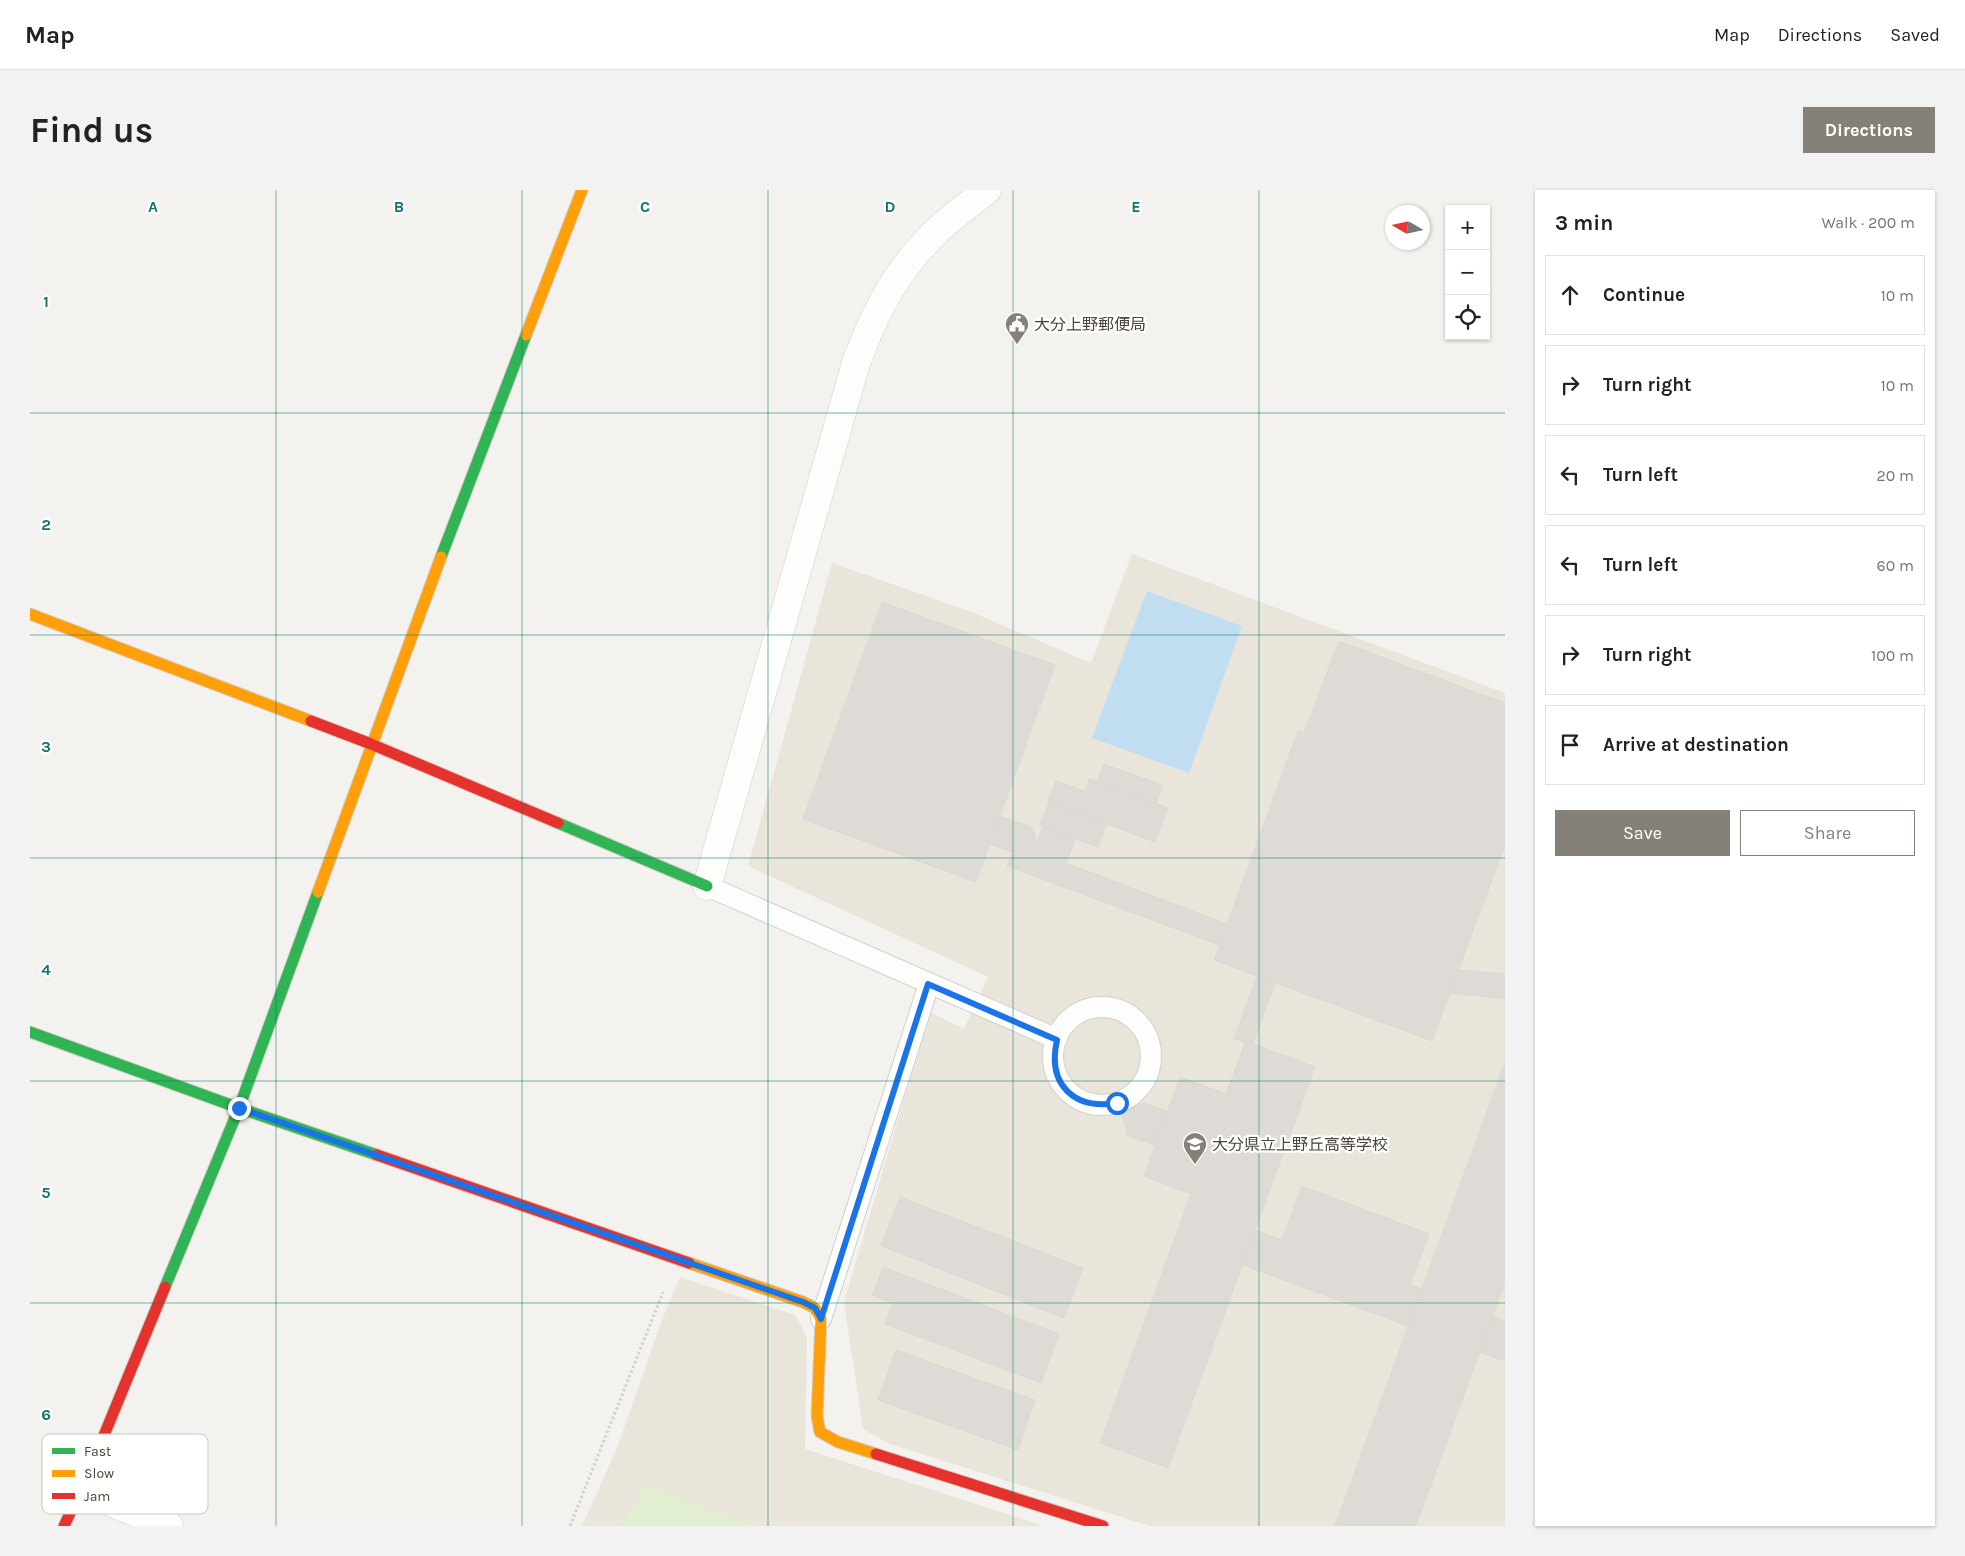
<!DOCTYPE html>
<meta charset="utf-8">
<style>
body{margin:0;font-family:Karla,"Noto Sans JP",sans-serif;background:#f2f2f2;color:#222}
.controls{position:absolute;right:15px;top:15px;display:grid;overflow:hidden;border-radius:0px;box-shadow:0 1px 4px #0004}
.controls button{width:45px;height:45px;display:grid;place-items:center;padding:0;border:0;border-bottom:1px solid #e0e0e0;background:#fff;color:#222;font:25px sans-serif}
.compass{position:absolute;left:1355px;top:15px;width:45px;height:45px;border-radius:50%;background:#fff;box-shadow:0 1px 4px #0004;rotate:279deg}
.stop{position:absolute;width:15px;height:15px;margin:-11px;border:4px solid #1a73e8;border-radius:50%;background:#fff}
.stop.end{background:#1a73e8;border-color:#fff;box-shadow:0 1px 5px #0008}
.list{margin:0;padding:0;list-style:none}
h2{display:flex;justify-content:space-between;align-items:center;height:65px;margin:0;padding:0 20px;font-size:21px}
h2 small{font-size:16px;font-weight:400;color:#767676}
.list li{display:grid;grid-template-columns:32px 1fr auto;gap:15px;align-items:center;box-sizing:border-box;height:80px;margin:0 10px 10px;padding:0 10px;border:1px solid #e0e0e0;border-radius:0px}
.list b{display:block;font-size:19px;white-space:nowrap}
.list em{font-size:16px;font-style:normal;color:#767676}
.actions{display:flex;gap:10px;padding:15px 20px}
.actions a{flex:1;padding:11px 0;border:1px solid #868178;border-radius:0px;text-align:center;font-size:18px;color:#868178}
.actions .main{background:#868178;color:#fff}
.icon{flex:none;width:28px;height:28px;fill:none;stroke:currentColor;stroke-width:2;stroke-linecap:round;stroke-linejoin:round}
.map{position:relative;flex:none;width:1475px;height:1336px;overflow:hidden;border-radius:0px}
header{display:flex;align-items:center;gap:30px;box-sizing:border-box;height:70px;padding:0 25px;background:#fff;border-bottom:1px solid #e0e0e0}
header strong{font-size:24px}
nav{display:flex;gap:28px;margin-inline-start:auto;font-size:18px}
.intro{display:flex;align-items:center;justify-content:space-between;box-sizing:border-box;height:120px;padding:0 30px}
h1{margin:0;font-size:35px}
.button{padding:12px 22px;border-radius:0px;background:#868178;color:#fff;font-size:18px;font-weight:700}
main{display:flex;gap:30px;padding:0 30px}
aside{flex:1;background:#fff;border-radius:0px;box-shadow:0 1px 4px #0004}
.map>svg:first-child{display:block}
.education{fill:#eae5da}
.green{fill:#e1eecf}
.water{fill:#c0ddf1}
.building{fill:#dedbd6;stroke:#dcd9d4}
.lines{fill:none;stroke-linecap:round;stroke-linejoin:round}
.lane-casing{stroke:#d2d0cb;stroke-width:22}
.street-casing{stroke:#d2d0cb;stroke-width:29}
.fast-casing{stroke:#d3cfc5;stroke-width:13}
.slow-casing{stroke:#d3cfc5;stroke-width:13}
.jam-casing{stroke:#d3cfc5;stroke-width:13}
.path{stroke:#d3d2cc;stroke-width:3;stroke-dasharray:2.5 2.5;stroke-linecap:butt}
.lane{stroke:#fdfdfc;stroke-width:20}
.street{stroke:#fdfdfc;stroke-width:28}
.fast{stroke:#30b455;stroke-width:11}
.slow{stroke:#ff9f0a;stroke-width:11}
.jam{stroke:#e5322d;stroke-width:11}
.route{stroke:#1a73e8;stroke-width:6}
.grid{fill:none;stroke:#0f766e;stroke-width:1;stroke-opacity:0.55}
.labels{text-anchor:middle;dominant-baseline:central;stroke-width:4.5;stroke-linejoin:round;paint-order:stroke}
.poi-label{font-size:16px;fill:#4b4439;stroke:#fff;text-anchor:start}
.key{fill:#fff;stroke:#c9c7c4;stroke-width:1}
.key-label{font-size:14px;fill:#4b4439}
.grid-label{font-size:16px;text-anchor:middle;font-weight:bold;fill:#0f766e;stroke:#fff;stroke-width:4.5;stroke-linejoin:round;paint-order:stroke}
</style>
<header>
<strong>Map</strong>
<nav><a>Map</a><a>Directions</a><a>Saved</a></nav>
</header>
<div class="intro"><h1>Find us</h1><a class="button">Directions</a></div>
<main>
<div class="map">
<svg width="1475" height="1336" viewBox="0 0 1475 1336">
<rect width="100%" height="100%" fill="#f4f2ee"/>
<g class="education">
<polygon points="1102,364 1475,503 1475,1336 1120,1336 860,1254 833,1239 814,1112 900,822 934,839 958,787 718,676 802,373 939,421 1061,473"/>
<polygon points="650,1087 765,1125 777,1147 775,1259 1014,1336 552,1336 587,1258 632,1130"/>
</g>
<polygon class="green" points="617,1295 726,1336 590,1336"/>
<polygon class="water" points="1117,401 1212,436 1159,583 1062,548"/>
<g class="building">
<polygon points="852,412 1025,475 946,692 773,629"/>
<polygon points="1309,451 1475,513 1475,655 1402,851 1184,770 1268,541 1274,543"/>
<polygon points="1074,574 1132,595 1126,614 1067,592"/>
<polygon points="1059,589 1138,618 1125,652 1018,612 1026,591 1055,601"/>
<polygon points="1019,612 1076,634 1068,657 1010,636"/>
<polygon points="970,626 1001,637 1007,652 1013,637 1045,649 1036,673 1197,734 1189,755 977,676 983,662 959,654"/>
<polygon points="1429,780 1475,784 1475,809 1421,803"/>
<polygon points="1227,786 1245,793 1223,854 1204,849"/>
<polygon points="1216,851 1285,877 1138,1278 1070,1253 1161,1004 1114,986 1150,887 1196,904"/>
<polygon points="1475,872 1475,1093 1386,1336 1305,1336"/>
<polygon points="1113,913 1137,921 1125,955 1098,946 1092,923"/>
<polygon points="1272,996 1399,1044 1380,1095 1392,1099 1378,1136 1213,1075 1225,1040 1252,1050"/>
<polygon points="870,1007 1053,1078 1034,1128 851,1056"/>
<polygon points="853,1077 1029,1144 1011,1193 855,1134 863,1113 842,1105"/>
<polygon points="1463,1126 1475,1131 1475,1171 1449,1162"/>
<polygon points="866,1160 1005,1210 988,1260 848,1210"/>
</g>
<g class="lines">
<g class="lane-casing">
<g id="lane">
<polyline points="677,696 1027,849"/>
<circle cx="1072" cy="866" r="49"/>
<polyline points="791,1129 899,794"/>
</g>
</g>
<g class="street-casing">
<g id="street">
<path d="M677,696L826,173C845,122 866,80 906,42C921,27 940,14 957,0"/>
<polyline points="51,1300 139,1336"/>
</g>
</g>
<g class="fast-casing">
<g id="fast">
<polyline points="411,367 496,145"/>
<polyline points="528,633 677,696"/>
<polyline points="0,842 209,918 347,965"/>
<polyline points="135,1097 209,918 288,702"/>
</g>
</g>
<g class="slow-casing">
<g id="slow">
<polyline points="496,145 552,0"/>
<polyline points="0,424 281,531"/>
<polyline points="288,702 411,367"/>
<polyline points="659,1073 773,1112 785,1118 791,1129 787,1226 790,1242 808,1252 846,1264"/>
</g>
</g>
<g class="jam-casing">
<g id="jam">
<polyline points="281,531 341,554 528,633"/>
<polyline points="347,965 659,1073"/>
<polyline points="846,1264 1073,1336"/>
<polyline points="34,1336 56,1289 135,1097"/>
</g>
</g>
<polyline class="path" points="540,1336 633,1102"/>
<use href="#lane" class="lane"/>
<use href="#street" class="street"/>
<use href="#fast" class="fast"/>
<use href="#slow" class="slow"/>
<use href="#jam" class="jam"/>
</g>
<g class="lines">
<path class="route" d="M209,918L773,1112L785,1118L791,1129L898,794L1027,850C1017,894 1043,920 1087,913"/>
</g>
<path class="grid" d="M246,0V1336M492,0V1336M738,0V1336M983,0V1336M1229,0V1336M0,223H1475M0,445H1475M0,668H1475M0,891H1475M0,1113H1475"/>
<defs>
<g id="civic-pin" transform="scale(1.25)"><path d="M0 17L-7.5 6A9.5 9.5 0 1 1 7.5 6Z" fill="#868178" stroke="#fff"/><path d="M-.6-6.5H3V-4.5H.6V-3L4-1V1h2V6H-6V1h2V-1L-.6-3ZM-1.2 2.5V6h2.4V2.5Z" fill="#fff"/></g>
<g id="school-pin" transform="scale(1.25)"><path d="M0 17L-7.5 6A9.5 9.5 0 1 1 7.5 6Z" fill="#868178" stroke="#fff"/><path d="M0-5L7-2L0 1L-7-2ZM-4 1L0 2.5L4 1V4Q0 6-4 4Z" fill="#fff"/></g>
</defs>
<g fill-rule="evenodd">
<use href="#civic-pin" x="987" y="134"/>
<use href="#school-pin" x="1165" y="954"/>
</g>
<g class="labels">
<g class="poi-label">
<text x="1004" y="134">大分上野郵便局</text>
<text x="1182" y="954">大分県立上野丘高等学校</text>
</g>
</g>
<rect x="12" y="1244" width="166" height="80" rx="8" class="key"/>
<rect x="22" y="1258" width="23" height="6" fill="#30b455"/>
<rect x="22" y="1280" width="23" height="7" fill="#ff9f0a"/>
<rect x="22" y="1303" width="23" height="6" fill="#e5322d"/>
<g class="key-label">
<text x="54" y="1266">Fast</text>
<text x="54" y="1288">Slow</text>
<text x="54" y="1311">Jam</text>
</g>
<g class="grid-label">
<text x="123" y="22">A</text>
<text x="369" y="22">B</text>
<text x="615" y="22">C</text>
<text x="860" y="22">D</text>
<text x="1106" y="22">E</text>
<text x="16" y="117">1</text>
<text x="16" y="340">2</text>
<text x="16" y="562">3</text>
<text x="16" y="785">4</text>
<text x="16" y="1008">5</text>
<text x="16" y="1230">6</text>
</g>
</svg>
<div class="controls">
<button>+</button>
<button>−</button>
<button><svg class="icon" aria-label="locate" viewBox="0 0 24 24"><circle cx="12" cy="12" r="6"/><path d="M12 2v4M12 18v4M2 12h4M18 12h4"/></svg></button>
</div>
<svg class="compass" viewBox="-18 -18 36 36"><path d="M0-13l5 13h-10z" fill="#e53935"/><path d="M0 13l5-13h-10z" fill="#767676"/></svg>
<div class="stop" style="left:1087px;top:913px"></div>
<div class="stop end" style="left:209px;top:918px"></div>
</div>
<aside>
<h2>3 min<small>Walk · 200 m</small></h2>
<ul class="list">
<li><svg class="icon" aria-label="ahead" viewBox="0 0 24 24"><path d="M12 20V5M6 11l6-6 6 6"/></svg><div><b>Continue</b></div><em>10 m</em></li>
<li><svg class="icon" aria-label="right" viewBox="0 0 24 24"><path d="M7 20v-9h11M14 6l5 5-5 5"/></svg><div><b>Turn right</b></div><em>10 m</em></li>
<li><svg class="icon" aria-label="left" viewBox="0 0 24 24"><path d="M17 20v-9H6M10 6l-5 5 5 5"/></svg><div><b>Turn left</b></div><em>20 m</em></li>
<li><svg class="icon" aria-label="left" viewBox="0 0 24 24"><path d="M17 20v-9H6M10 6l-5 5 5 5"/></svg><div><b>Turn left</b></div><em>60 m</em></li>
<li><svg class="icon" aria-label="right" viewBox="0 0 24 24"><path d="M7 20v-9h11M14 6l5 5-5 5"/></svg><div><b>Turn right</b></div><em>100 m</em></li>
<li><svg class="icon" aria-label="arrive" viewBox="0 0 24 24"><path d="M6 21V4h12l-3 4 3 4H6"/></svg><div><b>Arrive at destination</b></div></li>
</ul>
<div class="actions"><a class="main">Save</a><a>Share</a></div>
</aside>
</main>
